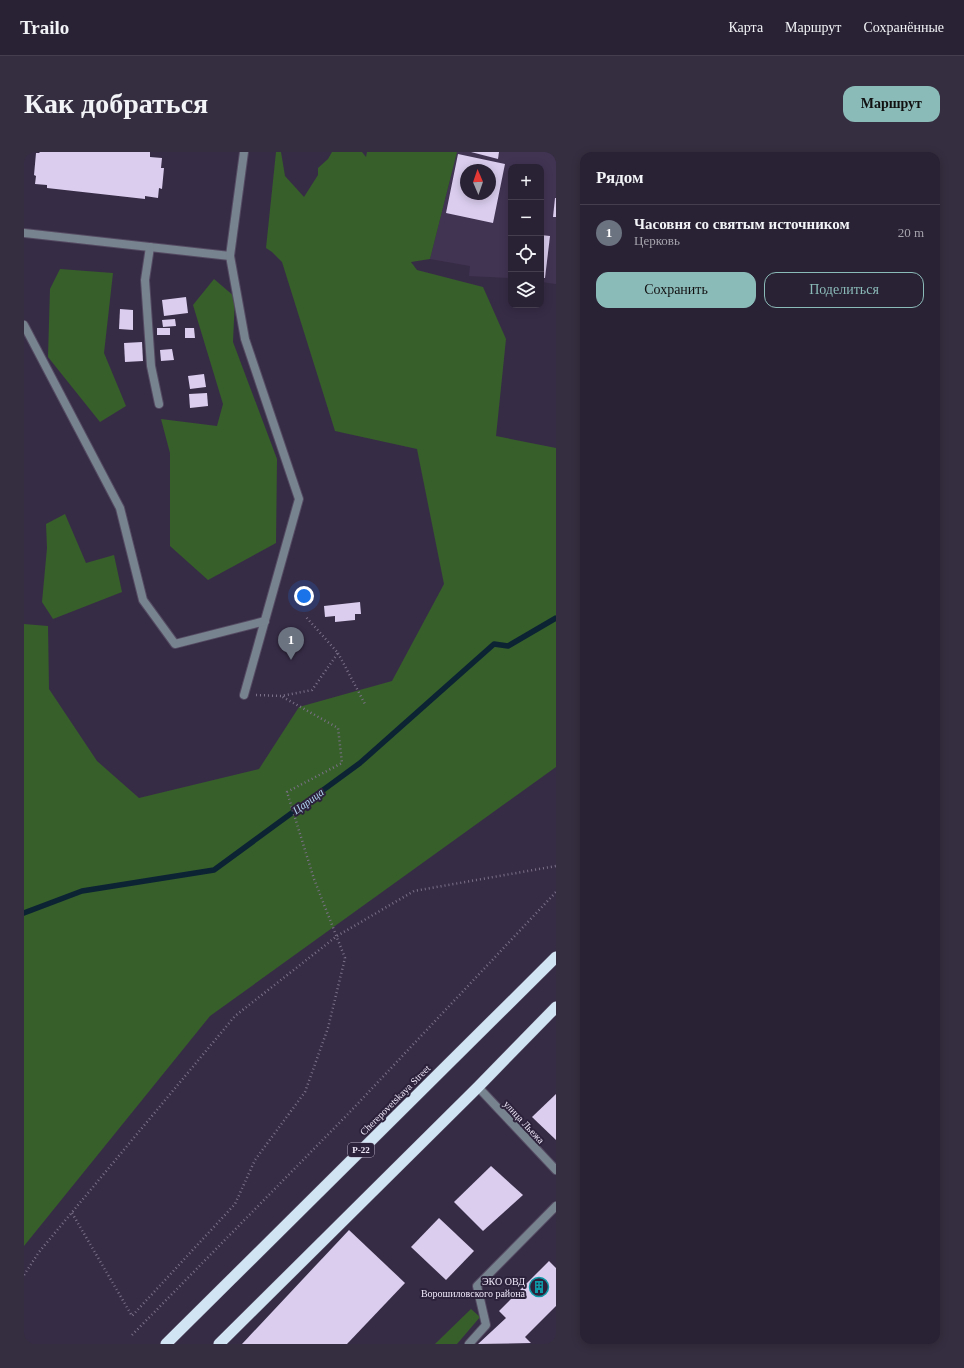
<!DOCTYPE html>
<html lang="ru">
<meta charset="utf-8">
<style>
body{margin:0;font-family:Georgia,serif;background:#352e40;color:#f1f3f6}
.controls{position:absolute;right:12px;top:12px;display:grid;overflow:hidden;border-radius:8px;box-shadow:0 2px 10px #0003}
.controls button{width:36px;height:36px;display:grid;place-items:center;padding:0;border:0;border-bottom:1px solid #453e4f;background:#292134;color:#f1f3f6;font:20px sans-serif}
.compass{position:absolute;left:436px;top:12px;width:36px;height:36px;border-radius:50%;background:#292134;box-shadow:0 2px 10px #0003;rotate:358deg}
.you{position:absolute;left:280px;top:444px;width:14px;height:14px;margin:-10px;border:3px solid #fff;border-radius:50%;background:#1a73e8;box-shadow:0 0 0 6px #1a73e833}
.badge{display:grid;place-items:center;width:26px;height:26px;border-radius:50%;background:#8bbbb9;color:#fff;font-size:13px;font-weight:700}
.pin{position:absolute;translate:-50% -33px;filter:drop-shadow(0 1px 2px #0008)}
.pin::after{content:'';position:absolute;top:21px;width:14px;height:12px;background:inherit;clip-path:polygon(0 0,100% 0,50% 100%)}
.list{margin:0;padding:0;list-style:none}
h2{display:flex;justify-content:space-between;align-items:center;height:52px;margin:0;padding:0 16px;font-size:17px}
h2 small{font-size:13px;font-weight:400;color:#a5a3ac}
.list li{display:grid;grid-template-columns:26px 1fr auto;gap:12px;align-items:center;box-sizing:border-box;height:56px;padding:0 16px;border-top:1px solid #453e4f}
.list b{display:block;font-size:15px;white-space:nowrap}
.list p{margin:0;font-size:13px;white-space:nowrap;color:#a5a3ac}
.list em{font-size:13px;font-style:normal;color:#a5a3ac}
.actions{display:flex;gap:8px;padding:12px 16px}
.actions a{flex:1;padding:9px 0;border:1px solid #8bbbb9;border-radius:12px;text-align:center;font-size:14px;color:#8bbbb9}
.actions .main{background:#8bbbb9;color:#111}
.icon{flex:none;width:22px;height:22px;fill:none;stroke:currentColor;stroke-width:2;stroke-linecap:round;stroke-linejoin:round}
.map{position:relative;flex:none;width:532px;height:1192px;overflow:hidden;border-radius:12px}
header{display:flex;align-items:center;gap:24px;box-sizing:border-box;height:56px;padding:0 20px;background:#292134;border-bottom:1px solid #453e4f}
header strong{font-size:19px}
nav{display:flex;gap:22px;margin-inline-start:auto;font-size:14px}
.intro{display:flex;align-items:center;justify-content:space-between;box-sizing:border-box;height:96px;padding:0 24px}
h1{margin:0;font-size:28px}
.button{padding:10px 18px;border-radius:12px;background:#8bbbb9;color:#111;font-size:14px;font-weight:700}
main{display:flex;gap:24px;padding:0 24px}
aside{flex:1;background:#292134;border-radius:12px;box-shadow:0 2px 10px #0003}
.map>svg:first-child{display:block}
.built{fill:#413453;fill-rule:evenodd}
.green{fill:#375f2a}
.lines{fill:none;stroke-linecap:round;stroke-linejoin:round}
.stream{stroke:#0c2334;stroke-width:5.5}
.building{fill:#dacdee;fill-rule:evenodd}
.service-casing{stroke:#544a62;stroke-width:10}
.trunk-casing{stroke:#544a62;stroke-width:12}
.path{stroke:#7b7188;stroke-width:2.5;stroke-dasharray:1 3;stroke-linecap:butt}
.service{stroke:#77838e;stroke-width:8}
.trunk{stroke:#d0e4f4;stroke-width:11}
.labels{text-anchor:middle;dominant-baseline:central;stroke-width:4;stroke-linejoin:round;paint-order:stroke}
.shield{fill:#2d223c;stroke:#b4acc0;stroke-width:1}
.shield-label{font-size:9px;font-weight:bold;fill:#eee7f8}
.street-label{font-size:10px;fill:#eee7f8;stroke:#2d223c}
.poi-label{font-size:10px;fill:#eee7f8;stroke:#2d223c;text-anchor:end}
.water-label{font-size:11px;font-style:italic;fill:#b3d7f3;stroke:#2d223c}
</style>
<header>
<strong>Trailo</strong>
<nav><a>Карта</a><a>Маршрут</a><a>Сохранённые</a></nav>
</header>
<div class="intro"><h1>Как добраться</h1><a class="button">Маршрут</a></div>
<main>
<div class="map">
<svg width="532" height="1192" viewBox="0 0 532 1192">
<rect width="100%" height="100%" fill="#372c46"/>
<path class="built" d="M433,0H532V132L517,130V15H487V126L445,124L446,114L406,107ZM442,18H466V42H442Z"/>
<g class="green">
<polygon points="252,0 257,0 261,24 280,45 294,23 294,16 304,7 308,0 338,0 342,5 343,0 433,0 406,107 387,110 393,118 459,135 482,187 472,284 532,296 532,615 186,864 0,1094 0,472 24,474 25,537 73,609 115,646 235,617 275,555 368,529 420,432 393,297 311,279 258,110 248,100 242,96"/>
<polygon points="36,117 89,121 80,201 102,254 76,270 24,205 26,137"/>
<polygon points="190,127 211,145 209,190 253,307 252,391 184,428 146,394 146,301 137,267 193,274 199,252 169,153"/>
<polygon points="41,362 62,411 90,403 98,440 29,467 18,450 23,396 22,372"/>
<polygon points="447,1157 456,1165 433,1192 411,1192"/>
</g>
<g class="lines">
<polyline class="stream" points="0,761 58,739 190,718 336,611 470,492 484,494 532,466"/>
</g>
<g class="building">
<polygon points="16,0 126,0 126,5 138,6 137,16 140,16 138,37 135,36 134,46 121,44 121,47 23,36 23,33 11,32 12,24 10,23 12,1 15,1"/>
<polygon points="447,0 475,0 474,7"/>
<path d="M434,2L481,12L469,71L422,61ZM442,18H466V42H442Z"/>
<polygon points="531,46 532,46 532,65 529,65"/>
<polygon points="517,83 526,84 521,126 517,126"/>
<polygon points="162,145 164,161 140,164 138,148"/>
<polygon points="96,157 109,158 109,178 95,177"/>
<polygon points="151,167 152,174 139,175 138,168"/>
<rect x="133" y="176" width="13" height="7"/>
<polygon points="161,176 170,176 171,186 161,186"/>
<polygon points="118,190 119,209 101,210 100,191"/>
<polygon points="148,197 150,208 137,209 136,198"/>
<polygon points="180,222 182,235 166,237 164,224"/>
<polygon points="183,241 184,254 166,256 165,242"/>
<polygon points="336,450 337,462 331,462 331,468 311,470 311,464 301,465 300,454"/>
<polygon points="532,942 532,988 508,965"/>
<polygon points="467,1014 499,1043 459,1079 430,1050"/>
<polygon points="415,1066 450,1099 422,1128 387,1095"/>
<polygon points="325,1078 381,1131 323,1192 218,1192"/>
<polygon points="525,1109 532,1116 532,1154 501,1185 507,1191 454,1192 482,1166 475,1159"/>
</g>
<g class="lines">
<g class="service-casing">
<g id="service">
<polyline points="0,81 206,104 221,187 275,347 220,543"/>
<polyline points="126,95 121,128 127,214 135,252"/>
<polyline points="206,104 220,0"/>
<polyline points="0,173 96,356 119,448 151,492 241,469"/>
<polyline points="454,935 532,1018"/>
<polyline points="445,1192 462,1173 453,1134 532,1054"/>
</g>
</g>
<g class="trunk-casing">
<g id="trunk">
<polyline points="142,1192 532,805"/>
<polyline points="195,1192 454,935 532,855"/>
</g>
</g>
<g class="path">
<polyline points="314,501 342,554"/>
<polyline points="232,543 257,544 288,538 314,501 282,465"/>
<polyline points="48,1061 108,1164 211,1052 231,1008 281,940 304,876 321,806 290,727 263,640 318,611 314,576 257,544"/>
<polyline points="0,1123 15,1100 211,864 313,784 390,739 532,714"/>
<polyline points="108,1183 324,962 532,740"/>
</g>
<use href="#service" class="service"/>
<use href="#trunk" class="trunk"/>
</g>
<defs>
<g id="building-ring" transform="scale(1)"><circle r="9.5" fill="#2d223c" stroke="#0f9aa8" stroke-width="1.5"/><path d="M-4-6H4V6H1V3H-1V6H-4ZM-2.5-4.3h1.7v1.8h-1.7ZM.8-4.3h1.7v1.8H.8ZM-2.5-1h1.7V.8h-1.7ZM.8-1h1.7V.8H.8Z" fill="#0f9aa8"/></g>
</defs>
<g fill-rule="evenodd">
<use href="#building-ring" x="515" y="1135"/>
</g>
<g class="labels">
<rect class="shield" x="324" y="991" width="26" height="14" rx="3"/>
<g class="shield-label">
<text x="337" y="998">Р-22</text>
</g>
<g class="street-label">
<text transform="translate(371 948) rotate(-45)">Cherepovetskaya Street</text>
<text transform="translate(500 970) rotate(47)">улица Льежа</text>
</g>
<g class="poi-label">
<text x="501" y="1129">ЭКО ОВД<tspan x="501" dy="12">Ворошиловского района</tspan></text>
</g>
<g class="water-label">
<text transform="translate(284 649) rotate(-36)">Царица</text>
</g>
</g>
</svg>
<div class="controls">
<button>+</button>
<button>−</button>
<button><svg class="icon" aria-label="locate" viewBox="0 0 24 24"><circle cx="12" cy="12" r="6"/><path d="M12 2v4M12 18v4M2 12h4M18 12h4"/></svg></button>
<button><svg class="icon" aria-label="layers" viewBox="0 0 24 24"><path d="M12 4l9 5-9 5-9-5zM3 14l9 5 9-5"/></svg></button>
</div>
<svg class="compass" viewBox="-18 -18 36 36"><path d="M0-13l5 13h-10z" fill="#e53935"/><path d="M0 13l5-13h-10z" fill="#a5a3ac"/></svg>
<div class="you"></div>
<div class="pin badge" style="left:267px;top:508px;background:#6b7280">1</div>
</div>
<aside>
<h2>Рядом<small></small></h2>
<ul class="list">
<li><span class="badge" style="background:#6b7280">1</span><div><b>Часовня со святым источником</b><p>Церковь</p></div><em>20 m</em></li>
</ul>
<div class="actions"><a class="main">Сохранить</a><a>Поделиться</a></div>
</aside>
</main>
